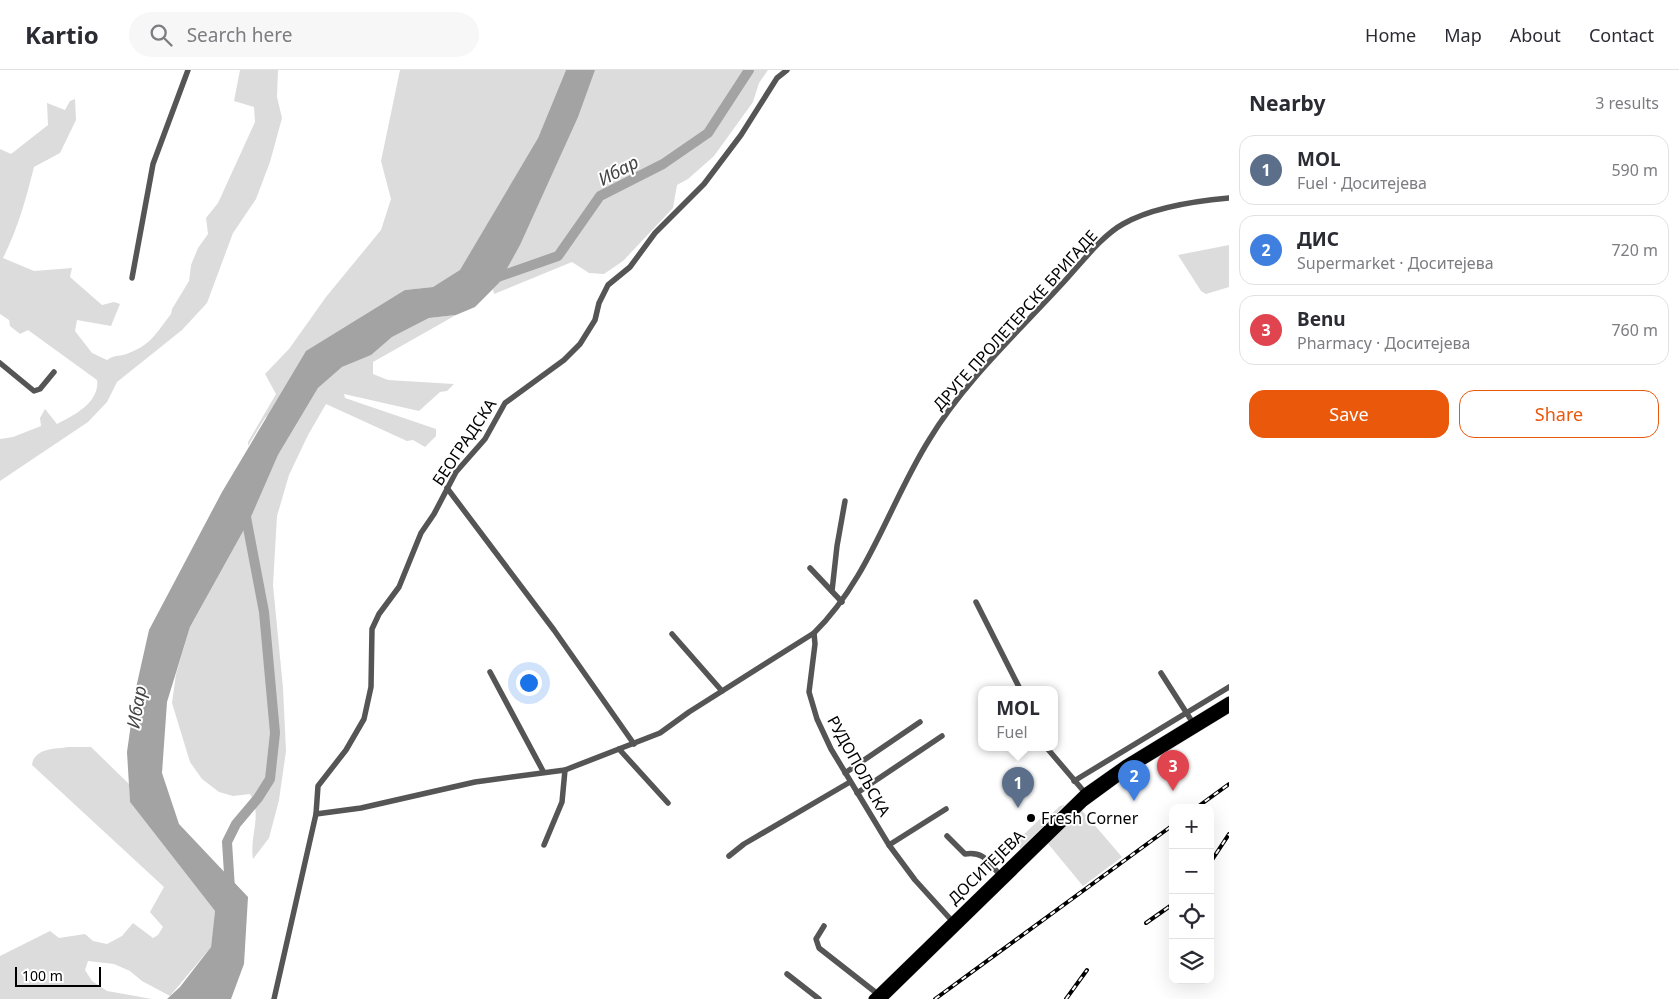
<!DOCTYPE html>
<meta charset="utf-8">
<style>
body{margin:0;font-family:"Noto Sans",sans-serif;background:#f7f7f7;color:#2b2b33}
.controls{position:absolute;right:15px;bottom:15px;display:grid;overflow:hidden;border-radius:10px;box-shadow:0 5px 20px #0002}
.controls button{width:45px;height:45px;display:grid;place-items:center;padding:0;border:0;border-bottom:1px solid #e1e1e2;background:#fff;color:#2b2b33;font:25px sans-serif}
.scale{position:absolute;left:15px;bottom:12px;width:86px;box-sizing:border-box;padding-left:5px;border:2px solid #000;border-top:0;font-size:14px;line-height:18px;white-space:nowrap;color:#000;-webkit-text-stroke:4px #fff;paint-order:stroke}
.you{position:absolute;left:528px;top:612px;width:18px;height:18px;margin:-12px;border:4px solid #fff;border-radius:50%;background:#1a73e8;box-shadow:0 0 0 8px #1a73e833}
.badge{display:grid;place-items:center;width:32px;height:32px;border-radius:50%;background:#ea580c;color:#fff;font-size:16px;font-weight:700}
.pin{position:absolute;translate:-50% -41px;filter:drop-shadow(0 1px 2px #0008)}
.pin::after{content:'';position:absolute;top:26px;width:18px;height:15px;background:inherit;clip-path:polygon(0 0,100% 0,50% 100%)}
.popup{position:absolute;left:978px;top:616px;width:80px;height:65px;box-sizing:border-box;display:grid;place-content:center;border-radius:10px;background:#fff;filter:drop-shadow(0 1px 4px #0005);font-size:16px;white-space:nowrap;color:#7c7c81}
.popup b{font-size:19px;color:#2b2b33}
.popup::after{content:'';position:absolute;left:50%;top:100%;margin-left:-10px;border:10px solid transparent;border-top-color:#fff}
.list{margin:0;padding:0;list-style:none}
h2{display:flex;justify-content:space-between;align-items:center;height:65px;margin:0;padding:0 20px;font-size:21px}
h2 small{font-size:16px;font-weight:400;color:#7c7c81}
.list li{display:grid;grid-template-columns:32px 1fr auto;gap:15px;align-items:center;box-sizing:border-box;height:70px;margin:0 10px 10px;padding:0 10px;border:1px solid #e1e1e2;border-radius:15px}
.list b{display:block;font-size:19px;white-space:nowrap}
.list p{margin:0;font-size:16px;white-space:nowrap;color:#7c7c81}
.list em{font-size:16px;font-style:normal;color:#7c7c81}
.actions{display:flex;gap:10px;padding:15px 20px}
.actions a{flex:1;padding:11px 0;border:1px solid #ea580c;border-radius:15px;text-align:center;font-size:18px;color:#ea580c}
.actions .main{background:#ea580c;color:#fff}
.icon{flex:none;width:28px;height:28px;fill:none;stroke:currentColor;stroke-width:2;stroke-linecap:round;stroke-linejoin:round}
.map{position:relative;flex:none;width:1229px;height:929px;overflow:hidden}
header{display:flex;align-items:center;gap:30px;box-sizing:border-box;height:70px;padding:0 25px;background:#fff;border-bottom:1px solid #e1e1e2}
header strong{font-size:24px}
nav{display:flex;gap:28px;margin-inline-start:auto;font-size:18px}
.search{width:350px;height:45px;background:#f7f7f7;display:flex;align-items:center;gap:12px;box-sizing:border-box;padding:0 18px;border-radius:28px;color:#7c7c81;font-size:19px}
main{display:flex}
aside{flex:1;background:#fff}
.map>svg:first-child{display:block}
.green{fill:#dcdcdc}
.water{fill:#a3a3a3}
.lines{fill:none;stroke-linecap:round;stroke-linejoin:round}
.river{stroke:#a3a3a3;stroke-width:10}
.primary-casing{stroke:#dbdbdb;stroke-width:10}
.street{stroke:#555;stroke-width:5.5}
.primary{stroke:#000;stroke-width:9}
.rail-casing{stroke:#000;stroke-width:4}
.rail{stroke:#fff;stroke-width:2;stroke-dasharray:5.5;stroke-linecap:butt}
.poi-dot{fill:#000;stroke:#fff;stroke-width:2}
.labels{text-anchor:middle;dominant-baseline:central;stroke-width:4;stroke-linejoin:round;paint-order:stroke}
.street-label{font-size:16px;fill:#000;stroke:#fff}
.poi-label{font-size:16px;fill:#000;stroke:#fff;text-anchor:start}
.water-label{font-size:18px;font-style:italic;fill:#444;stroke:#fff}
</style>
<header>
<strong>Kartio</strong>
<div class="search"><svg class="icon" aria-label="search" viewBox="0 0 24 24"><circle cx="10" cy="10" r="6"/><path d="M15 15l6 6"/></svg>Search here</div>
<nav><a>Home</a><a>Map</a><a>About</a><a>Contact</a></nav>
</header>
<main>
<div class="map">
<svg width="1229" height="929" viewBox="0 0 1229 929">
<rect width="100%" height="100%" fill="#fff"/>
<g class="green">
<path d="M240,0H278L277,27L282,48L270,92L256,129L233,163L207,233L182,260L117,312L107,332L88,352L0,411V369L13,367L41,356L40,348L45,339L57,354C75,345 100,332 97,310L28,260L20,264L10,256L9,250L0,244V79L11,84L48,55L47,33L65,40L70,31L75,29L76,50L60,83L34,97C26,129 18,158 3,188L34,201L72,198L70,207L102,235L114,232L120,234L111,256L77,250L75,261L92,283L107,290C115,284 120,287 129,283C152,274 156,263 171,244L172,239L189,211L191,195L198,178L208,164L206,148L218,133L255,52L254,37L234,31Z"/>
<polygon points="400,0 566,0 538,68 460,201 433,217 405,220 265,348 248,376 248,372 276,324 265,304 289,279 326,227 381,160 391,129 381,91"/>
<polygon points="594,0 768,0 759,13 753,32 714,86 688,109 677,115 673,138 623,191 604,204 589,203 572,192 494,224 493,219 499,213"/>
<polygon points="1229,175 1229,217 1206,224 1201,221 1178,185"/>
<path d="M456,245L373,292V304L388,310L454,314L447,321L440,322L419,341L344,324L345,328L436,359V366L425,377L413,370L407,371L326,334L308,365L289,405L277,446L273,515L283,618L286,681L279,730L269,768L253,789C249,767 263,745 250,724L233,726L219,722L202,709L190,692L172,633L176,604L190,557L251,447L278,385L318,318L342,297L370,285L392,267L429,248Z"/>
<path d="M69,677H91L129,714L130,732L215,841L211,877L170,926L142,911L130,901L114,894L88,891L85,900L92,911L107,921L152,929H0V886L50,861L59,868L85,864L93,871L107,874L122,866L133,853L153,868L158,865L163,857L150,842L164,817L32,695C34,678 55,679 69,677Z"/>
<polygon points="1064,735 1064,736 1020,779 1019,769 1041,748 1045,750 1060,736"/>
<polygon points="1079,737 1122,787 1083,816 1045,770"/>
</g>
<polygon class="water" points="566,0 595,0 578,47 520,175 499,213 475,237 456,245 429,248 392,267 371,285 342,297 318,318 278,385 251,447 190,557 167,632 162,703 179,754 248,827 244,894 231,929 167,929 180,917 211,877 215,841 130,732 127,682 136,618 149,560 222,422 306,281 405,220 433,217 460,200 538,68"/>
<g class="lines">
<g class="river">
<polyline points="492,209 558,186 600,126 663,94 708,63 749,0"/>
<polyline points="230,819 227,772 236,754 258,728 270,709 275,663 264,542 245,442"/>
</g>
<g class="primary-casing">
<g id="primary">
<polyline points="873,929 1085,723 1126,694 1229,631"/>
<polyline points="882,929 1084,732 1129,699 1229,638"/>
</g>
</g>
<g class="street">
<polyline points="132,208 153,94 188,0"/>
<polyline points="0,293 34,321 40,319 54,302"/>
<polyline points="447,418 554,560 634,674"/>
<polyline points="810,498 842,532"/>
<polyline points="832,521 837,476 845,431"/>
<polyline points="976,532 1020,619"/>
<path d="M814,563C869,509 889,434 929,370C963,313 1017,263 1061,215C1079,196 1101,166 1123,154C1153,137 1195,131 1229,128"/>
<polyline points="672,564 722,621"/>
<polyline points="490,602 543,701"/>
<polyline points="1161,603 1193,653"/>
<polyline points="1046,677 1087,725"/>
<polyline points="619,679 668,733"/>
<polyline points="845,703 920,652"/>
<polyline points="1074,711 1229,617"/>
<polyline points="857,723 942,666"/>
<polyline points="316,744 361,738 475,712 565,700 660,663 689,642 814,563 815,574 809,622 817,649 831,679 889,775 915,810 954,853"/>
<path d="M947,766L965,784C984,781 988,792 1000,805"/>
<polyline points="544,775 562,732 565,700"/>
<polyline points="889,775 946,739"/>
<polyline points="729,786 744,774 850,712"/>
<polyline points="824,856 816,869 819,878 879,925"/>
<polyline points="787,904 819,929"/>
<polyline points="274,929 316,744 318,716 346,680 364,649 371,617 372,559 379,544 399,517 421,463 434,444 456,402 485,369 505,333 564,290 580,274 595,250 599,233 608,215 630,197 655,163 704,114 741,65 777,8 787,0"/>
</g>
<use href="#primary" class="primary"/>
<g class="rail-casing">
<g id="rail">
<polyline points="1196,738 1229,714"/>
<polyline points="1210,793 1229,764"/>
<polyline points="1146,853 1173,834"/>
<polyline points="935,929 1173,755"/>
<polyline points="1066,929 1087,900"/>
</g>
</g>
<use href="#rail" class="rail"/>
</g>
<circle class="poi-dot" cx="1031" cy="748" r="5"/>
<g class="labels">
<g class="street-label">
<text transform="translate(1015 250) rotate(-48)">ДРУГЕ ПРОЛЕТЕРСКЕ БРИГАДЕ</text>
<text transform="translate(464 372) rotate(-56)">БЕОГРАДСКА</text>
<text transform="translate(859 696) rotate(61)">РУДОПОЉСКА</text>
<text transform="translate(986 797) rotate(-44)">ДОСИТЕЈЕВА</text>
</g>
<g class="poi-label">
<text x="1041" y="748">Fresh Corner</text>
</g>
<g class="water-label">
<text transform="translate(618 100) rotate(-28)">Ибар</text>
<text transform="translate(136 637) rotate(-80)">Ибар</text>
</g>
</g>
</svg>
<div class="controls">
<button>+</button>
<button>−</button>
<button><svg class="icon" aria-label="locate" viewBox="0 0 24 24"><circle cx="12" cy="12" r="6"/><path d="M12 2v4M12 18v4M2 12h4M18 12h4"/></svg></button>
<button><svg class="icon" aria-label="layers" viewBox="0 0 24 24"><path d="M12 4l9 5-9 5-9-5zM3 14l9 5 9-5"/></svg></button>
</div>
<div class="scale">100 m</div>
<div class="you"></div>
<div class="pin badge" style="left:1018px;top:738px;background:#5c6f8a">1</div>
<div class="popup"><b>MOL</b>Fuel</div>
<div class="pin badge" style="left:1134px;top:731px;background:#3f7fe0">2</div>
<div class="pin badge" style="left:1173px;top:721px;background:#e0444e">3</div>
</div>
<aside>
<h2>Nearby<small>3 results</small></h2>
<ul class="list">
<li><span class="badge" style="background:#5c6f8a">1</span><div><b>MOL</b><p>Fuel · Доситејева</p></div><em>590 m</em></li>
<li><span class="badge" style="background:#3f7fe0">2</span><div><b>ДИС</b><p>Supermarket · Доситејева</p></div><em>720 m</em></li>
<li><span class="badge" style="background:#e0444e">3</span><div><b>Benu</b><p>Pharmacy · Доситејева</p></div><em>760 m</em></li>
</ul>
<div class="actions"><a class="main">Save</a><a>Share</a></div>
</aside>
</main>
